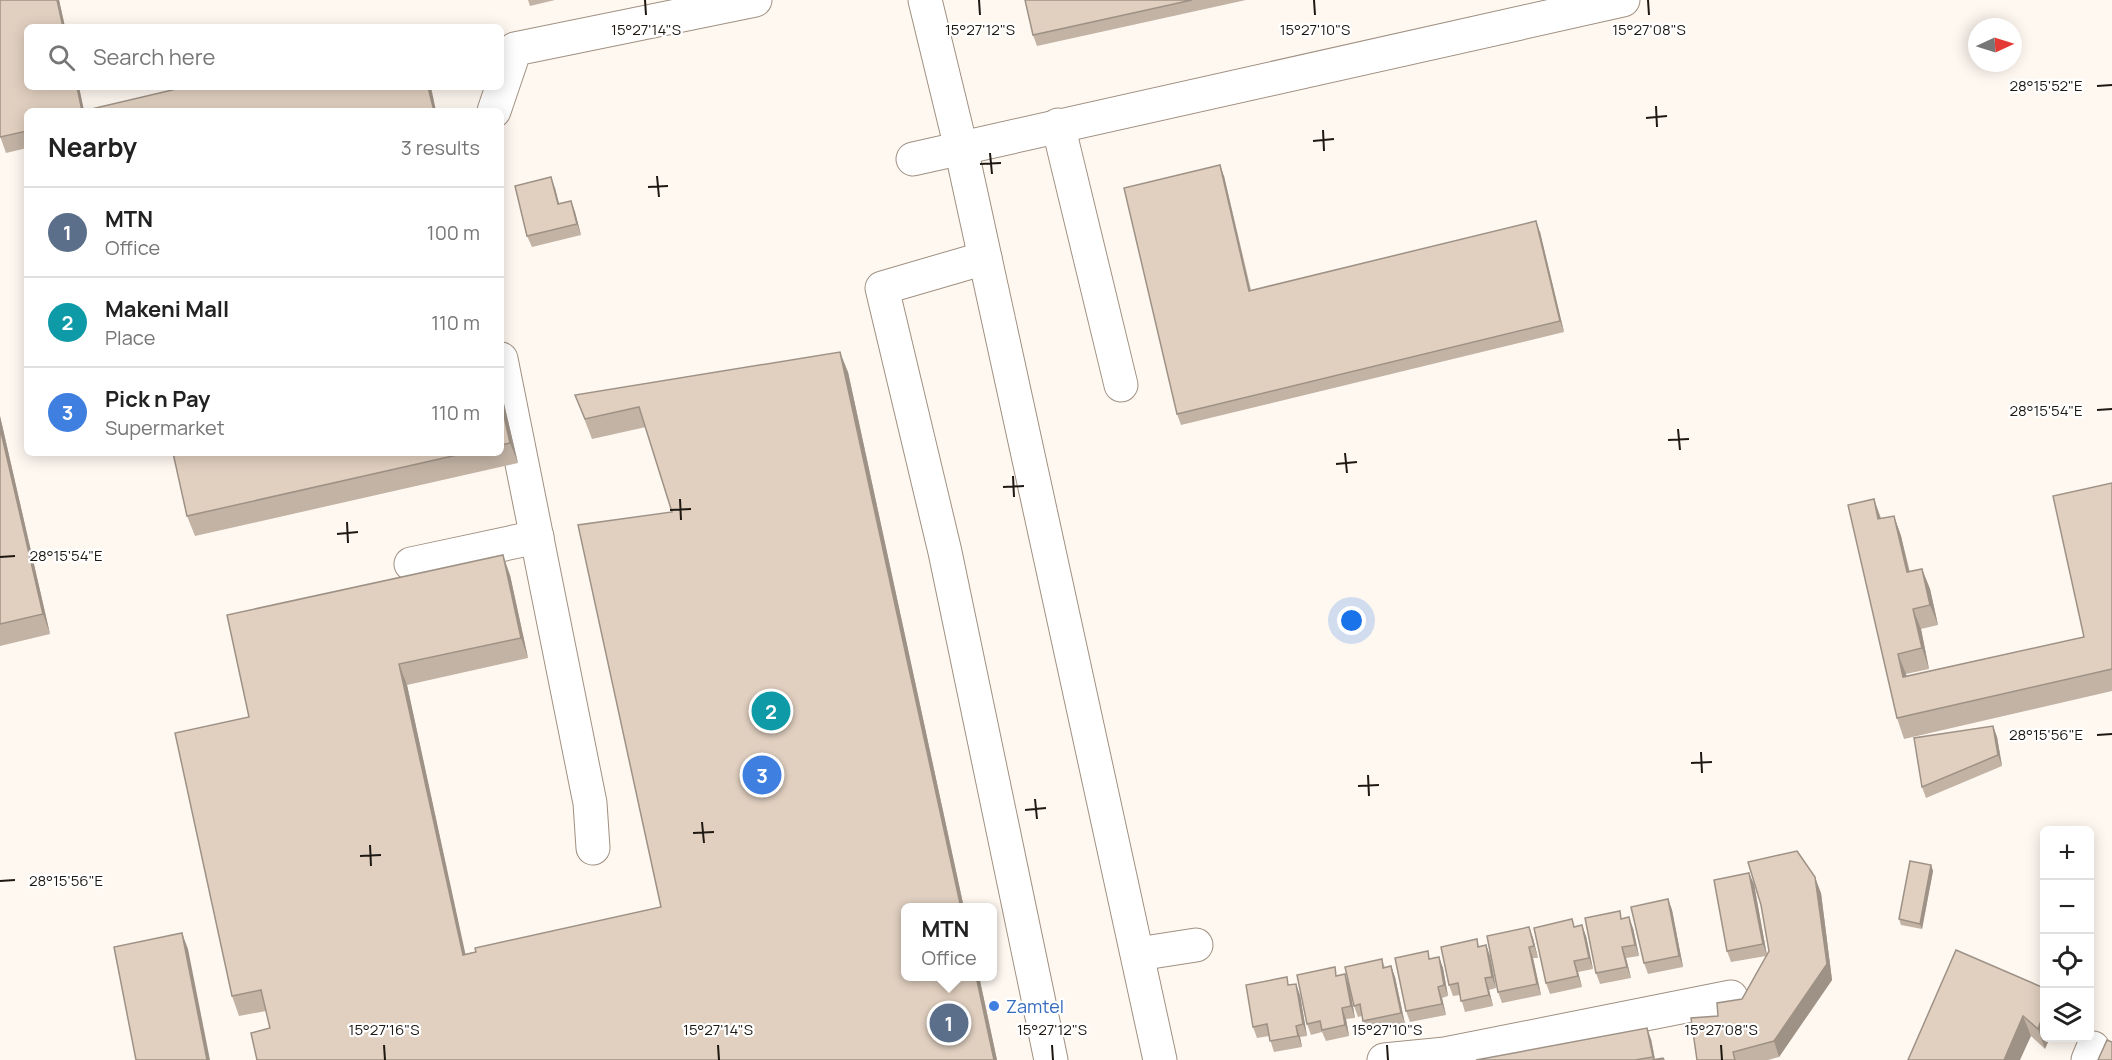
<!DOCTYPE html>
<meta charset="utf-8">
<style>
body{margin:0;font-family:Manrope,sans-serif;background:#f2f2f2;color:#222}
.controls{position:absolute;right:18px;bottom:18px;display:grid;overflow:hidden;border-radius:9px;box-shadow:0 3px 15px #0003}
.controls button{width:54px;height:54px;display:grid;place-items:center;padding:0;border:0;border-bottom:2px solid #e0e0e0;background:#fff;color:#222;font:30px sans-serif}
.compass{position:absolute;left:1968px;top:18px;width:54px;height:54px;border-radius:50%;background:#fff;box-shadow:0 3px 15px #0003;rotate:86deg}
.you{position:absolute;left:1352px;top:621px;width:21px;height:21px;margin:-15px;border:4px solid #fff;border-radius:50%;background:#1a73e8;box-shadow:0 0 0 9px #1a73e833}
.badge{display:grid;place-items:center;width:39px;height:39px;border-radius:50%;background:#1a73e8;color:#fff;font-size:20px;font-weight:700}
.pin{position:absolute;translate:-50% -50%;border:3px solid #fff;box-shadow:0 2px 6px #0006}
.popup{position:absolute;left:901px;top:903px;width:96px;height:78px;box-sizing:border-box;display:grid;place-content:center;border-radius:9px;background:#fff;filter:drop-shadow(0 2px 4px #0005);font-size:20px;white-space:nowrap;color:#767676}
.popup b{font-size:22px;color:#222}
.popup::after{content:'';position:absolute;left:50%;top:100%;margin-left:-12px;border:12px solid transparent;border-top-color:#fff}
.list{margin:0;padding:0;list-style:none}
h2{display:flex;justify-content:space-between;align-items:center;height:78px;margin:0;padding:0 24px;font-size:26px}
h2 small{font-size:20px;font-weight:400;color:#767676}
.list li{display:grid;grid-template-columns:39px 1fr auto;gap:18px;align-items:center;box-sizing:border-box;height:90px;padding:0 24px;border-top:2px solid #e0e0e0}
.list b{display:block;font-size:22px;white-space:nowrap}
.list p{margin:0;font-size:20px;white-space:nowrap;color:#767676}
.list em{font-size:20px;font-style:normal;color:#767676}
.icon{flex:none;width:33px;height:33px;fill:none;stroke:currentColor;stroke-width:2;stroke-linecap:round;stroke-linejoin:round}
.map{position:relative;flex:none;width:2112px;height:1060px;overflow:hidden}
.search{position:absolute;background:#fff;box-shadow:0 3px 15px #0003;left:24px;top:24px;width:480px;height:66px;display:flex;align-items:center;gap:15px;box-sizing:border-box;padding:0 21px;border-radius:9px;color:#767676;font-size:22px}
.panel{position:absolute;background:#fff;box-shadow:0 3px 15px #0003;left:24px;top:108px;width:480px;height:348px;border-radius:9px}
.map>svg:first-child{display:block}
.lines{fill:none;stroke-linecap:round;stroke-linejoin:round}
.minor-casing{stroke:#a09081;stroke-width:35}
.minor{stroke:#fff;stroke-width:33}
.wall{fill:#c2b3a5}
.shaded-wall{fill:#9e9286}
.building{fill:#e1d0c0;stroke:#9e9286;stroke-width:1.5}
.ticks{fill:none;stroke:#1e1812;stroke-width:2}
.shop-dot{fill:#3f7fe0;stroke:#fff;stroke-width:2}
.labels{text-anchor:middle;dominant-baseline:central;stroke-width:4.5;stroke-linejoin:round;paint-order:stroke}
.shop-label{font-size:18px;fill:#366cbe;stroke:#fff;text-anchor:start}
.ticks-label{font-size:15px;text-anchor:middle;fill:#1e1812;stroke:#fff;stroke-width:4.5;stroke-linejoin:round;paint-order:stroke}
</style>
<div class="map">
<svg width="2112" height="1060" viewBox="0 0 2112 1060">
<rect width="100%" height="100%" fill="#fff8f1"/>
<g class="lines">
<g class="minor-casing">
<g id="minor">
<polyline points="925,0 961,148 1160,1060"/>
<polyline points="494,111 515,49 755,0"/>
<polyline points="1058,125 1121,385"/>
<polyline points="913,159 1623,0"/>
<polyline points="985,258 882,288 945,552 1051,1060"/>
<polyline points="501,359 590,803 593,848"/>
<polyline points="411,564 537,537"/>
<polyline points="1138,954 1196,945"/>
<polyline points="1384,1060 1445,1054 1731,997"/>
<polyline points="2088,1060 2093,1048"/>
</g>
</g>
<use href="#minor" class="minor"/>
</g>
<g class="wall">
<polygon points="0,0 59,0 65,27 27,27 27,87 79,87 84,111 27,111 27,148 6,153 0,136"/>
<polygon points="528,0 555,0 530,6"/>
<polygon points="1025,0 1246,0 1037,46 1033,35"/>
<polygon points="1224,176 1251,290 1540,232 1564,332 1181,425 1177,414"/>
<polygon points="555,188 559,204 571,201 575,212 581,235 532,247 527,236"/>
<polygon points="848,372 964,908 906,908 906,976 979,976 997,1060 257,1060 270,1028 266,1011 239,1016 232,996 249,717 510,575 528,658 407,685 465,954 661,907 672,512 646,427 592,439 575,395"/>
<polygon points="501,391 518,463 195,536 187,516 173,453 501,453"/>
<polygon points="0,416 50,634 0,646"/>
<polygon points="2112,483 2112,691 1904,739 1897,718 1874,499 1881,518 1894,516 1901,536 1910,572 1922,569 1930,589 1938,625 1921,629 1929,669 1906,674 1906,676 2084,637"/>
<polygon points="1993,726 1997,737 2002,766 1926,798 1922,787"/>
<polygon points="1931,865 1933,871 1922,929 1901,925 1899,919"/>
<polygon points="1754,884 1767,955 1821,893 1832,980 1779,1057 1768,1060 1697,1060 1718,1016 1742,999 1766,956 1731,962 1727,951"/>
<polygon points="1668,899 1672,910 1683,967 1648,974 1644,963"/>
<polygon points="1622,918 1633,928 1639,956 1626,958 1631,978 1600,984 1596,973"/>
<polygon points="1575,926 1586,936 1593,969 1578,972 1582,987 1550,994 1546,983"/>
<polygon points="1529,927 1533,938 1538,958 1533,958 1541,995 1502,1003 1498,992"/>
<polygon points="1477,939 1479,947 1486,945 1490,956 1496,988 1489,990 1493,1006 1465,1012 1460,995 1453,996 1449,985"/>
<polygon points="1956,950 2044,988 2045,1049 2031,1036"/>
<polygon points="1439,957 1443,968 1448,996 1442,998 1446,1015 1410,1022 1406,1011 1431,959"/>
<polygon points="1382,959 1385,968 1391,966 1395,977 1405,1024 1367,1032 1362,1016 1358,1017 1354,1006"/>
<polygon points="1338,976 1349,985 1355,1018 1346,1019 1349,1036 1326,1041 1322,1032 1311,1035 1307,1024"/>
<polygon points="1289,985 1300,995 1307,1036 1300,1037 1302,1047 1274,1052 1269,1036 1257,1038 1253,1027"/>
<polygon points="1651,1039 1655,1059 1664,1060 1476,1060"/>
</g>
<g class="shaded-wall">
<polygon points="57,0 59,0 65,27 63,27"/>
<polygon points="77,87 79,87 84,111 82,111"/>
<polygon points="428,87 431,87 436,111 434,111"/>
<polygon points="1220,165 1224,176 1253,302 1249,291"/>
<polygon points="551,177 555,188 562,215 558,204"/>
<polygon points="571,201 575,212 581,235 577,224"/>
<polygon points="1536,221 1540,232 1564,332 1560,321"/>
<polygon points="840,352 848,372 964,908 961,908"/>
<polygon points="501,391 518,463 510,443 501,402"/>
<polygon points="0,416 50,634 43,614 0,428"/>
<polygon points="1874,499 1881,520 1878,519"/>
<polygon points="1894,516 1901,536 1914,593 1907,572"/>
<polygon points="503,555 510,575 528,658 521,638"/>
<polygon points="1922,569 1930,589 1938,625 1930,605"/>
<polygon points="1913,609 1921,629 1929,669 1922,648"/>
<polygon points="1898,654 1906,674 1911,697 1903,677"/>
<polygon points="399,664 407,685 470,975 463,955"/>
<polygon points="1993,726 1997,737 2002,766 1998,755"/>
<polygon points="1931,865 1933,871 1922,929 1920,924"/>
<polygon points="1749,873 1754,884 1767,956 1763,944"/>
<polygon points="1815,877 1821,893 1832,980 1779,1057 1774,1041"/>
<polygon points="1668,899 1672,910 1683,967 1679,956"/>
<polygon points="1629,917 1633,928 1639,956 1635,945"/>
<polygon points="1582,925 1586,936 1593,969 1589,958"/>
<polygon points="1529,927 1533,938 1538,958 1534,946"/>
<polygon points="182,933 188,949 210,1060 207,1060"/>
<polygon points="1486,945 1490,956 1496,988 1492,977"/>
<polygon points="1529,947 1533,958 1541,995 1537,984"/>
<polygon points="1622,947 1626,958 1631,978 1627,967"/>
<polygon points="1439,957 1443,968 1448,996 1444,985"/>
<polygon points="1574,961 1578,972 1582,987 1578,976"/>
<polygon points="1391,966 1395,977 1405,1024 1401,1013"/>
<polygon points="1345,974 1349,985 1355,1018 1351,1006"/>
<polygon points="976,976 979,976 997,1060 994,1060"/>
<polygon points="1485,978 1489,990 1493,1006 1489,995"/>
<polygon points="1296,984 1300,995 1307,1036 1303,1024"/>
<polygon points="1438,987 1442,998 1446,1015 1442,1004"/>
<polygon points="1342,1008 1346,1019 1349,1036 1345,1025"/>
<polygon points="2044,1012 2044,1038 2050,1038 2045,1049 2038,1029"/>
<polygon points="2023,1016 2031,1036 2020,1060 2004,1060"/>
<polygon points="1296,1026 1300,1037 1302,1047 1298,1036"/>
<polygon points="1647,1028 1651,1039 1655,1060 1654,1060 1653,1057"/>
</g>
<g class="building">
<polygon points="0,0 57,0 63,27 27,27 27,87 77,87 82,111 27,111 27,131 0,137"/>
<polygon points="1025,0 1192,0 1033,35"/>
<polygon points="185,87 428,87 434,111 91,111 91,109"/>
<polygon points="1220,165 1249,291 1536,221 1560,321 1177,414 1124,188"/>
<polygon points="551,177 558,204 571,201 577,224 527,236 515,186"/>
<polygon points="840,352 961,908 906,908 906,976 976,976 994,1060 257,1060 251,1033 270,1028 261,990 232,996 175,733 249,717 227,615 503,555 521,638 399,664 463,955 476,952 475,948 661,907 578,525 672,512 639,407 585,419 575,395"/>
<polygon points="501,402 510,443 501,445"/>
<polygon points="0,428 43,614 0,624"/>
<polygon points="173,453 466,453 187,516"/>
<polygon points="2112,483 2112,669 1897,718 1848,505 1874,499 1878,519 1894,516 1907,572 1922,569 1930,605 1913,609 1922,648 1898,654 1903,677 2084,637 2053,496"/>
<polygon points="1993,726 1998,755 1922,787 1914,738"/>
<polygon points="1797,851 1815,877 1827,964 1774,1041 1733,1052 1735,1060 1697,1060 1691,1018 1718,1016 1717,1003 1742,999 1769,951 1761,905 1748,862"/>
<polygon points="1910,861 1931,865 1920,924 1899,919"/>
<polygon points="1749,873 1763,944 1727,951 1714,880"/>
<polygon points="1668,899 1679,956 1644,963 1631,907"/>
<polygon points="1620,911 1621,919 1629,917 1635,945 1622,947 1627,967 1596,973 1585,918"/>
<polygon points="1572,919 1574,927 1582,925 1589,958 1574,961 1578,976 1546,983 1534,928"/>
<polygon points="1529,927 1534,946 1529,947 1537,984 1498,992 1487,936"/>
<polygon points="182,933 207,1060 136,1060 114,947"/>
<polygon points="1477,939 1478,947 1486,945 1492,977 1485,978 1489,995 1461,1001 1458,983 1449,985 1441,947"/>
<polygon points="1956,950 2044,988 2044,1012 2038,1029 2023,1016 2004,1060 1908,1060"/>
<polygon points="1428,951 1429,959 1439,957 1444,985 1438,987 1442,1004 1406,1011 1395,958"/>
<polygon points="1382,959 1383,968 1391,966 1401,1013 1363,1021 1360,1004 1354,1006 1345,967"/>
<polygon points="1335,967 1336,976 1345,974 1351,1006 1342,1008 1345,1025 1322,1030 1320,1021 1307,1024 1297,975"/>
<polygon points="1287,977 1288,985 1296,984 1303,1024 1296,1026 1298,1036 1270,1041 1267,1024 1253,1027 1246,985"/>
<polygon points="1647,1028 1653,1057 1635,1060 1476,1060"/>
<polygon points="2107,1040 2112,1042 2112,1060 2098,1060"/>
<polygon points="1663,1058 1664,1060 1652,1060"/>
</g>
<path class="ticks" d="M645,0L646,15M979,0L980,15M1314,0L1315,15M1648,0L1649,15M2097,86L2112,85M1656,106L1657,127M1646,118L1667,116M1323,130L1324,151M1313,141L1334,139M990,153L992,174M980,164L1001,163M657,176L659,197M648,187L668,186M2097,410L2112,409M1678,429L1680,450M1668,440L1689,439M1345,453L1347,473M1336,464L1357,462M1013,476L1014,497M1003,487L1024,486M680,499L681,520M670,510L691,509M347,522L348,543M337,534L358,532M0,557L15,556M2097,735L2112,734M1701,752L1702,773M1691,763L1712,762M1368,775L1369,796M1358,786L1379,785M1035,799L1037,819M1025,810L1046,808M702,822L704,843M693,833L714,832M370,845L371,866M360,856L381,855M0,881L15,880M384,1045L385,1060M718,1045L719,1060M1052,1045L1053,1060M1387,1045L1388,1060M1721,1045L1722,1060"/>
<circle class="shop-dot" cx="994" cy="1006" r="6"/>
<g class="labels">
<g class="shop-label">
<text x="1006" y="1006">Zamtel</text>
</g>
</g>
<g class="ticks-label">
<text x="646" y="35">15°27'14"S</text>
<text x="980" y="35">15°27'12"S</text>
<text x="1315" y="35">15°27'10"S</text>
<text x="1649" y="35">15°27'08"S</text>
<text x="2046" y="91">28°15'52"E</text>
<text x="2046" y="416">28°15'54"E</text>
<text x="66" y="561">28°15'54"E</text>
<text x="2046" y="740">28°15'56"E</text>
<text x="66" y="886">28°15'56"E</text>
<text x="384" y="1035">15°27'16"S</text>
<text x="718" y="1035">15°27'14"S</text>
<text x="1052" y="1035">15°27'12"S</text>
<text x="1387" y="1035">15°27'10"S</text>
<text x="1721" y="1035">15°27'08"S</text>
</g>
</svg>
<div class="controls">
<button>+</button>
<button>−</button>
<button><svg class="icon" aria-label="locate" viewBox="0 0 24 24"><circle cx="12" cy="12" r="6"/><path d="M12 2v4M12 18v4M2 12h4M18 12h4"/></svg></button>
<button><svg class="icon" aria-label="layers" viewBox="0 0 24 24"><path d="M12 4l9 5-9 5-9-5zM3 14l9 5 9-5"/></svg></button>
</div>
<svg class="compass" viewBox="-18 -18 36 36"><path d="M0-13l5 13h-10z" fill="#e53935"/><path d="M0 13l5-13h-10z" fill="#767676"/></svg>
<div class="you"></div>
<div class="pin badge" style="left:949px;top:1023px;background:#5c6f8a">1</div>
<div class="popup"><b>MTN</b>Office</div>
<div class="pin badge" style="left:771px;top:711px;background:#0f9aa8">2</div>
<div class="pin badge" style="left:762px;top:775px;background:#3f7fe0">3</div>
<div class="search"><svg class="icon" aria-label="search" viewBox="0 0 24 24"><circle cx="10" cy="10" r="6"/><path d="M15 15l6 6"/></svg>Search here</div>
<section class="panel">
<h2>Nearby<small>3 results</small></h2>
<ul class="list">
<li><span class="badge" style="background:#5c6f8a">1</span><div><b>MTN</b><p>Office</p></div><em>100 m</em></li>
<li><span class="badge" style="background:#0f9aa8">2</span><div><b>Makeni Mall</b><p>Place</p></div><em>110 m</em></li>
<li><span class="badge" style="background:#3f7fe0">3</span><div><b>Pick n Pay</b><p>Supermarket</p></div><em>110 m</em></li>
</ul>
</section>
</div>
